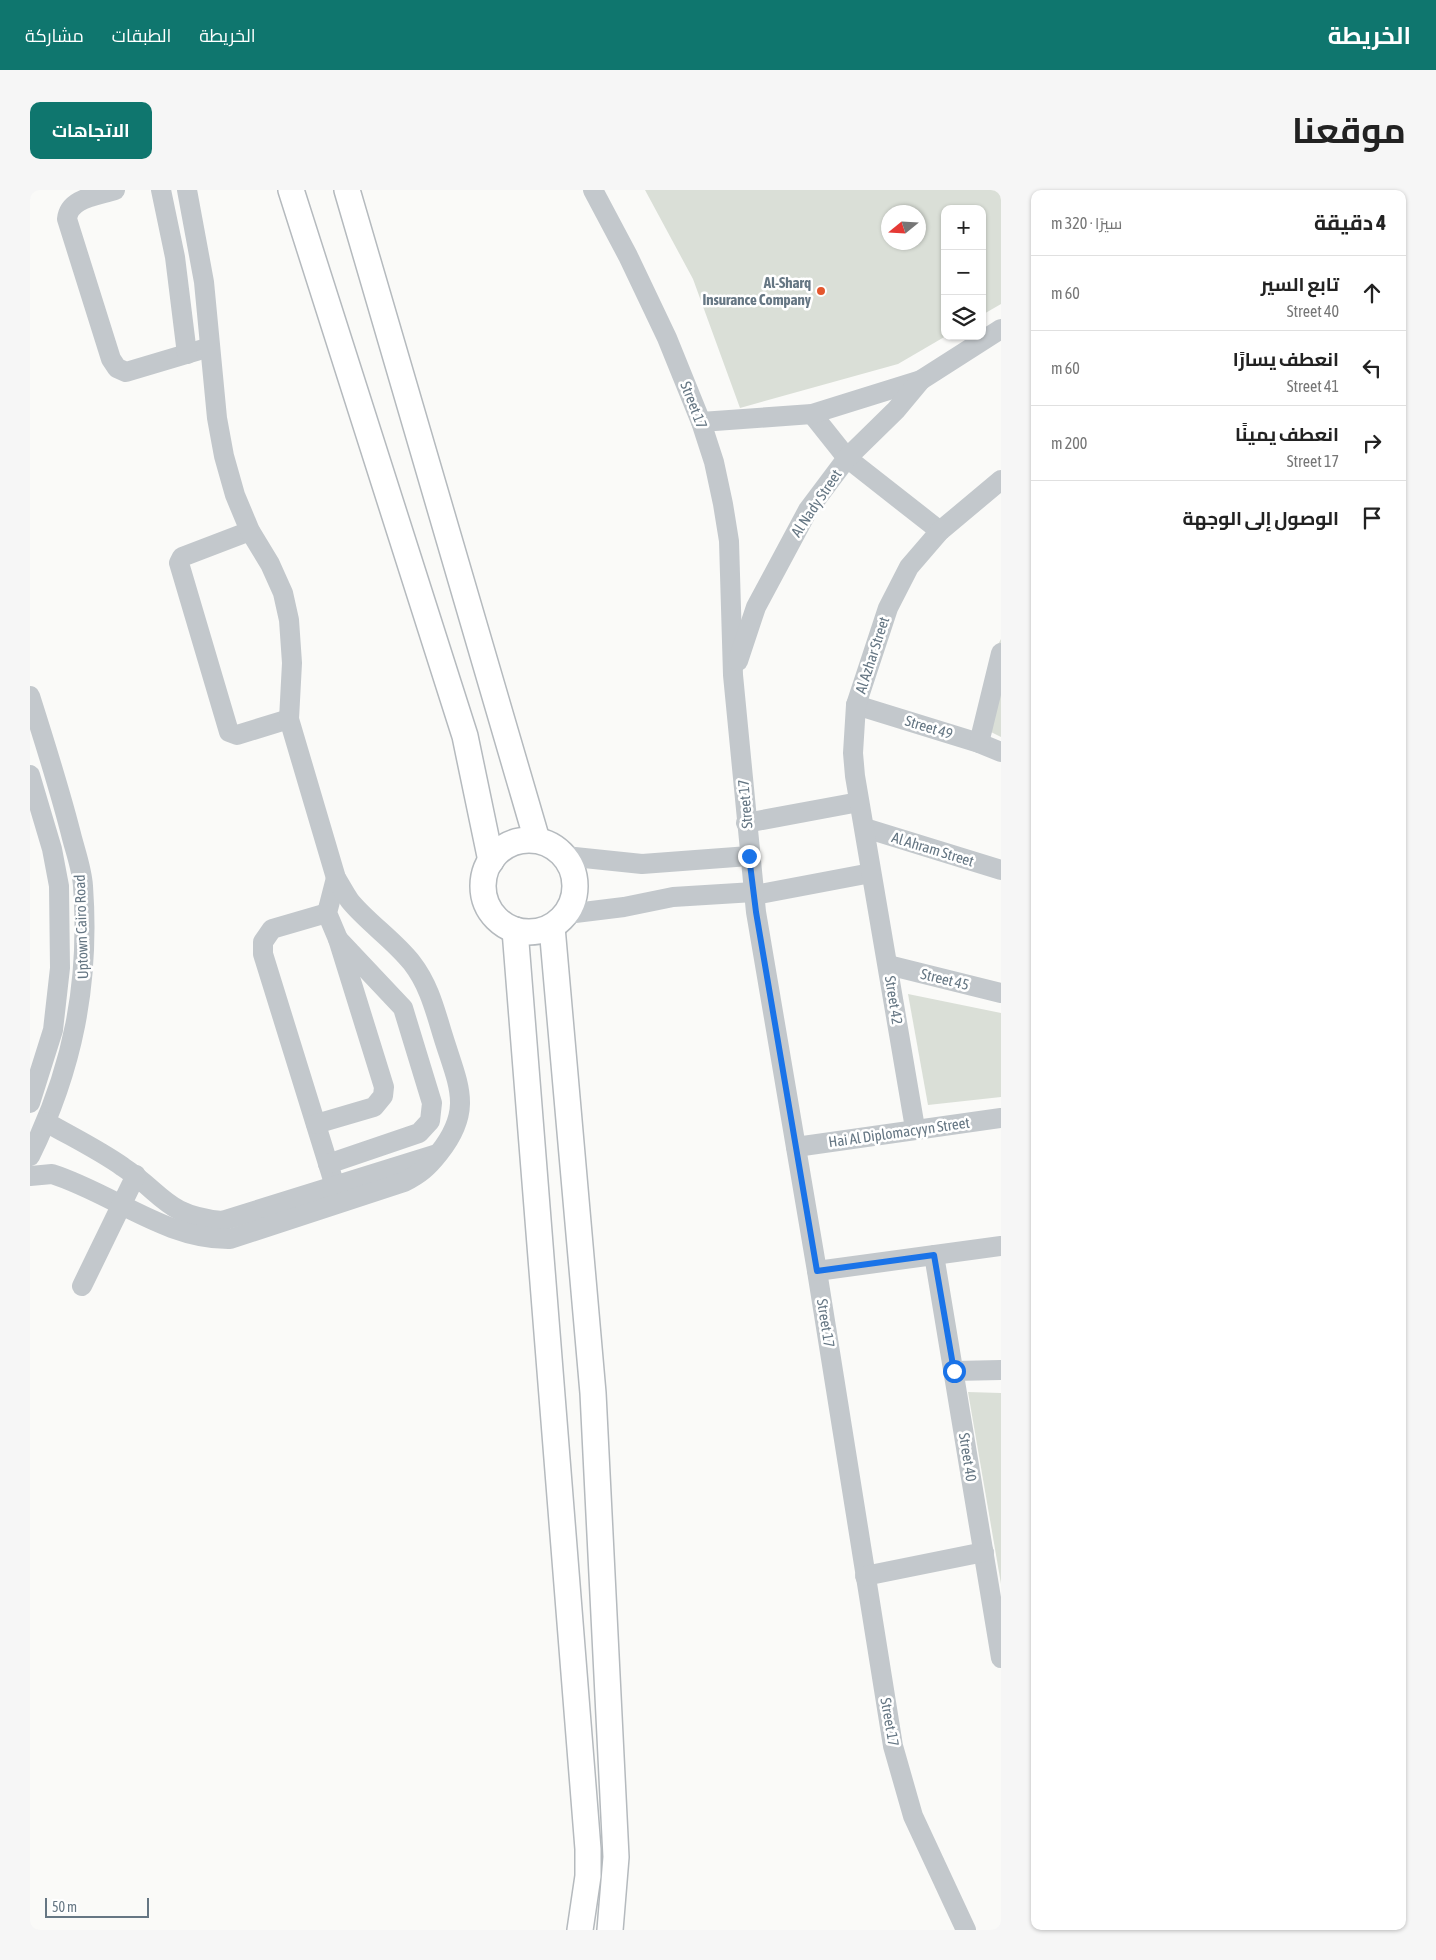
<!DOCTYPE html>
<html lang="ar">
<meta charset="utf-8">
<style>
body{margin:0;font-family:"Asap Condensed",Cairo,sans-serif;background:#f6f6f6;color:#222;direction:rtl}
.controls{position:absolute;right:15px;top:15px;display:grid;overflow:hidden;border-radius:10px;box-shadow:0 1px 4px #0004}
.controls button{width:45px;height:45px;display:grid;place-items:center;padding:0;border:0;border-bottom:1px solid #e0e0e0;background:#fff;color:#222;font:25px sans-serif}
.compass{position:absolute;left:851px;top:15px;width:45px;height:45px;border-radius:50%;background:#fff;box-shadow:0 1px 4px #0004;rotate:252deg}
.scale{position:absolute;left:15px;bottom:12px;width:104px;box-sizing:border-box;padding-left:5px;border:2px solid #657683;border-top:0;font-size:14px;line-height:18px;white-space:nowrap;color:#657683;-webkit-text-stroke:4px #fff;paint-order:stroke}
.stop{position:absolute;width:15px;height:15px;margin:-11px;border:4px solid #1a73e8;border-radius:50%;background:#fff}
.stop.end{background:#1a73e8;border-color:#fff;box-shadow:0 1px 5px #0008}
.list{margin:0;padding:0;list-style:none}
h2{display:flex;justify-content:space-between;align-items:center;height:65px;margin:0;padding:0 20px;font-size:21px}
h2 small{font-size:16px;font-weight:400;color:#767676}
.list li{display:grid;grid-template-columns:32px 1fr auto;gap:15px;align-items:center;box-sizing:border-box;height:75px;padding:0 20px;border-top:1px solid #e0e0e0}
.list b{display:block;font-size:19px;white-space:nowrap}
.list p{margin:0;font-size:16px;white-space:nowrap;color:#767676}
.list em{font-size:16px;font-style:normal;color:#767676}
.icon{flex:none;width:28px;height:28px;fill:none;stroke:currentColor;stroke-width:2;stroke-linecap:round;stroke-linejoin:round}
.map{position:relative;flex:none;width:971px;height:1740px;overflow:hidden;direction:ltr;border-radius:10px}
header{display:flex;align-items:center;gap:30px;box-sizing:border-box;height:70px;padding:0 25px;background:#0f766e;color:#fff}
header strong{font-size:24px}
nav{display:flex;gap:28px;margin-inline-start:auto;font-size:18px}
.intro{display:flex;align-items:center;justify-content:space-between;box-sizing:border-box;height:120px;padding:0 30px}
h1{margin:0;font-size:35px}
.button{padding:12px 22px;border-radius:10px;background:#0f766e;color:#fff;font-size:18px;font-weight:700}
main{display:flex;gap:30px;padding:0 30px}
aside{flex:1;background:#fff;border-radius:10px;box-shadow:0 1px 4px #0004}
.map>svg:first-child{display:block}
.green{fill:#dadfd7;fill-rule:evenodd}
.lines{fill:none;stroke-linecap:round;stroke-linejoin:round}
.major-casing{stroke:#b5babe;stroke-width:28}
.minor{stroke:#c3c8cc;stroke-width:20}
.major{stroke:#fff;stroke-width:25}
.route{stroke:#1a73e8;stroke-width:6}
.poi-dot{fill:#e4572e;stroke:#fff;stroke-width:2}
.labels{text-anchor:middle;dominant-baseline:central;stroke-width:5;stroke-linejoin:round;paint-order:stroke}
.poi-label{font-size:15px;font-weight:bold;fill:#657683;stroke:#fff;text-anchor:end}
.street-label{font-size:15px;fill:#657683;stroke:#fff}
</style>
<header>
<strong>الخريطة</strong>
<nav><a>الخريطة</a><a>الطبقات</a><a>مشاركة</a></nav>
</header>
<div class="intro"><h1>موقعنا</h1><a class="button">الاتجاهات</a></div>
<main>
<aside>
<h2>4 دقيقة<small>سيرًا · 320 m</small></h2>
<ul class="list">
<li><svg class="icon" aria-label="ahead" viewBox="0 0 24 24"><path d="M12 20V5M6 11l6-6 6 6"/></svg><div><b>تابع السير</b><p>Street 40</p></div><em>60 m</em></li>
<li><svg class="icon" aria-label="left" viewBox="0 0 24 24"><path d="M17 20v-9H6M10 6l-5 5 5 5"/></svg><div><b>انعطف يسارًا</b><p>Street 41</p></div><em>60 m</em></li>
<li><svg class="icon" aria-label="right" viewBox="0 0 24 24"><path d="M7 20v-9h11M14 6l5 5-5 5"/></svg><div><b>انعطف يمينًا</b><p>Street 17</p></div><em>200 m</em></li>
<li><svg class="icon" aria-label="arrive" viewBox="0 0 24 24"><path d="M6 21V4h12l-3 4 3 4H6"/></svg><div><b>الوصول إلى الوجهة</b></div></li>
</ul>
</aside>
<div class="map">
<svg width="971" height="1740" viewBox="0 0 971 1740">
<rect width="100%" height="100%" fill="#fafaf8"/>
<g class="green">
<path d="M615,0H971V114L952,125V19H915L916,146L868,174L710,218L663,89ZM858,22H888V52H858Z"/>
<polygon points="971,449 971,547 955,539 964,462"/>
<polygon points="878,804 971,823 971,907 898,915"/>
<polygon points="938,1202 971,1203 971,1394"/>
</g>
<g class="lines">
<g class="major-casing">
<g id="major">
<polyline points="261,0 435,546 461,671"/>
<polyline points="317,0 507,650"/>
<circle cx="499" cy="696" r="46"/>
<polyline points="522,737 563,1203 586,1667 580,1740"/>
<polyline points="485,740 558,1659 558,1686 550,1740"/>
</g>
</g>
<g class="minor">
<path d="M85,0C67,6 39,8 37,29L81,169L87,178L96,182L180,157"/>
<polyline points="131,0 145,67 157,164"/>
<polyline points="563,0 598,66 637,148 671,232 684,272 693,314 699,351 703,485 726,722 787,1081 863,1556 883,1626 936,1740"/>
<polyline points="782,224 817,268 910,341"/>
<polyline points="671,232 782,224 814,214 891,190 971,139"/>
<polyline points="220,341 152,367 149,373 199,542 207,545 259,529"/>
<polyline points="708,471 726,417 778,320 817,268 866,220 891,190"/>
<path d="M0,506C15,553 30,600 42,648C46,663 52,680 53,696C60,793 43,879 0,966"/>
<polyline points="826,515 949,553 971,562"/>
<polyline points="949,553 971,463"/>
<polyline points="0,585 22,659 29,696 30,778 23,840 0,913"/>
<polyline points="716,633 829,612"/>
<polyline points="835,638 971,680"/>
<polyline points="535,666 612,674 719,666"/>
<polyline points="725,705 841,683"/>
<polyline points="297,723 242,739 233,752 233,764 309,1009"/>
<polyline points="537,724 594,717 643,707 724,702"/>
<polyline points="858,775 971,803"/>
<path d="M16,932C42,947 69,960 93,977C135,1005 135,1025 192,1031L407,964"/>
<polyline points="286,934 344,917 353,906 354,897 308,749 297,723 306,688"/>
<polyline points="885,938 825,586 823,563 826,515 858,418 879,377 910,341 971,290"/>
<polyline points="766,957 971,928"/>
<polyline points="298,974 389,943 400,931 402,913 373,818 308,749"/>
<path d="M0,986L22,984C82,1003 136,1050 200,1049L374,992C390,984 398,977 409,963C444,919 428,895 413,846C405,820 399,795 382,773C364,750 338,733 320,711C315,704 311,696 306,688L259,529L262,473L259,430L253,403L240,374L220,341L205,305L194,266L187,228L174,92L157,0"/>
<polyline points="904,1065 971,1468"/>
<polyline points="787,1081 971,1056"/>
<polyline points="52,1096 106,985"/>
<polyline points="924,1181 971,1180"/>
<polyline points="835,1386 954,1362"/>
</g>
<use href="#major" class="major"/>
</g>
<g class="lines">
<polyline class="route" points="719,666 726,722 787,1081 904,1065 924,1181"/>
</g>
<circle class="poi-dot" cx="791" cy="101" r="5"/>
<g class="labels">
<g class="poi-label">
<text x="781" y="92">Al-Sharq<tspan x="781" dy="17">Insurance Company</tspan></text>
</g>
<g class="street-label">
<text transform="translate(664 215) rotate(69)">Street 17</text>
<text transform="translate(786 313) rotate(-56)">Al Nady Street</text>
<text transform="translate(842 465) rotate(-72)">Al Azhar Street</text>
<text transform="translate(899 537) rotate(17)">Street 49</text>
<text transform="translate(715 614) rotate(-95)">Street 17</text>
<text transform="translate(903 659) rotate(17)">Al Ahram Street</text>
<text transform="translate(51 737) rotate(-92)">Uptown Cairo Road</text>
<text transform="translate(915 789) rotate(14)">Street 45</text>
<text transform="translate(864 810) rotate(81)">Street 42</text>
<text transform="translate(869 942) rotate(-8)">Hai Al Diplomacyyn Street</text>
<text transform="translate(796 1133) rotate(81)">Street 17</text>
<text transform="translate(938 1267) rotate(81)">Street 40</text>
<text transform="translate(860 1532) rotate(80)">Street 17</text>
</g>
</g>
</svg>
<div class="controls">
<button>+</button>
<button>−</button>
<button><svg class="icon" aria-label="layers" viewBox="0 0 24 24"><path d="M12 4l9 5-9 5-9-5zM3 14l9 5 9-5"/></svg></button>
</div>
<svg class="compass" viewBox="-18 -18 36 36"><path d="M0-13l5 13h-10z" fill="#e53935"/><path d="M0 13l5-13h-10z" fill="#767676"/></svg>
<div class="scale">50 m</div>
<div class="stop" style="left:924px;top:1181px"></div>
<div class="stop end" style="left:719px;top:666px"></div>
</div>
</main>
